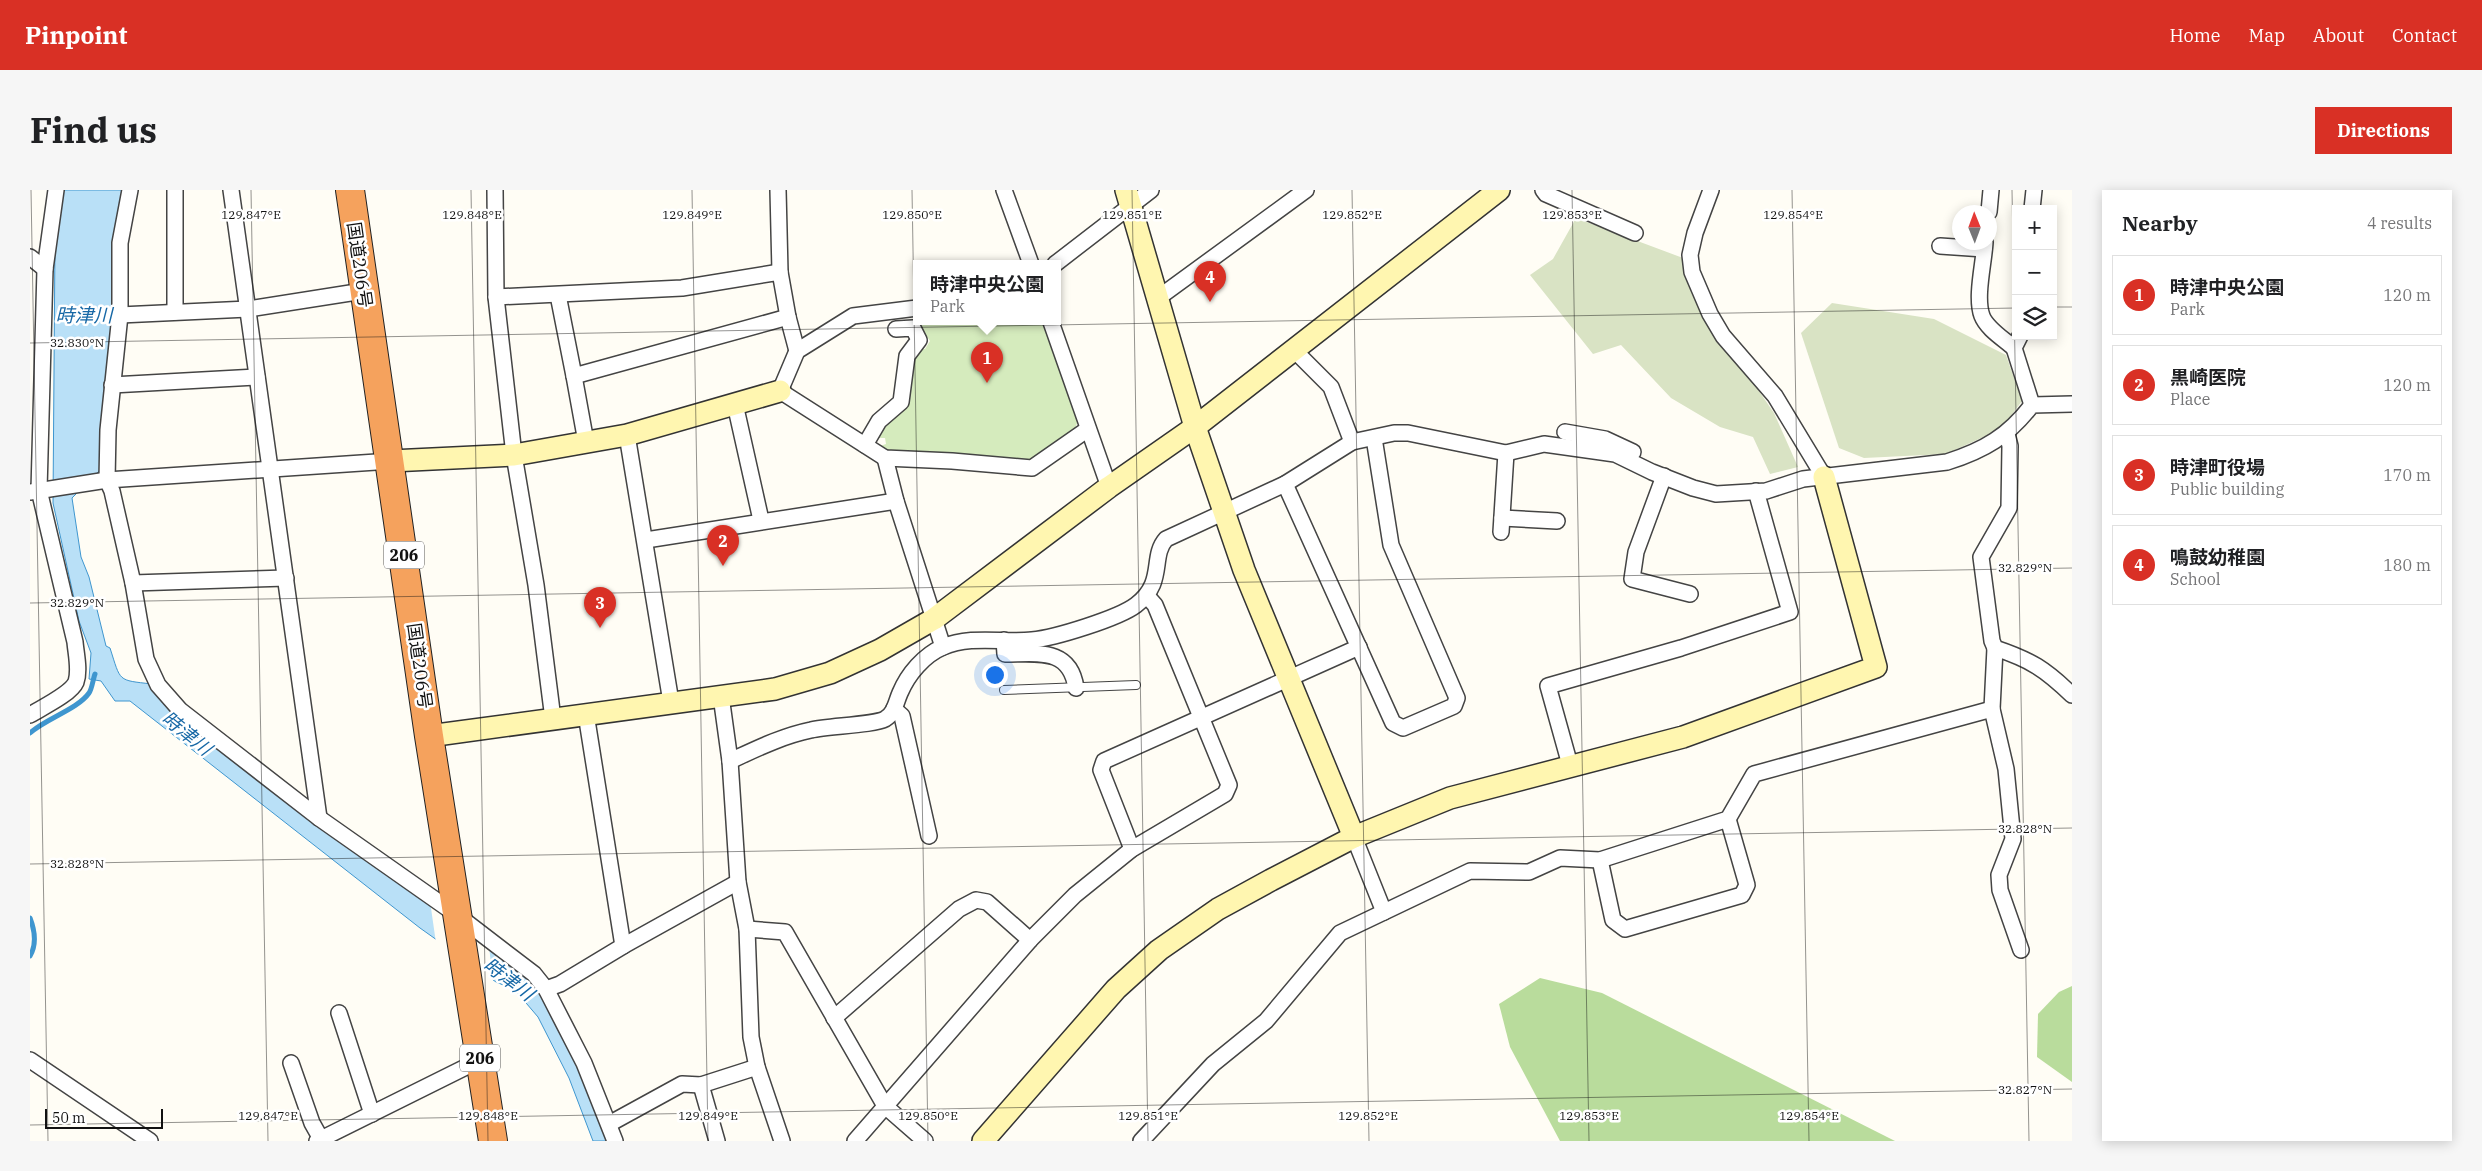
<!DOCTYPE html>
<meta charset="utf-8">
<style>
body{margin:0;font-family:"IBM Plex Serif","Noto Sans JP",serif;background:#f6f6f6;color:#202124}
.controls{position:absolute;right:15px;top:15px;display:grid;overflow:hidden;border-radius:0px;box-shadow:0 2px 12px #0003}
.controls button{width:45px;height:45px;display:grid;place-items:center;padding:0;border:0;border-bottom:1px solid #e0e0e0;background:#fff;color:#202124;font:25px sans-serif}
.compass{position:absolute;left:1922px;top:15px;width:45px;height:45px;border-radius:50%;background:#fff;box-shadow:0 2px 12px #0003;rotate:359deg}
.scale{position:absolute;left:15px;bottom:12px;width:118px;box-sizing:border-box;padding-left:5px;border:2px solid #111;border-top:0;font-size:14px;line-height:18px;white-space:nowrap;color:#111;-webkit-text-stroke:4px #fff;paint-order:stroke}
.you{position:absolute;left:964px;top:484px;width:18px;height:18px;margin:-12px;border:4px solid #fff;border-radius:50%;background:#1a73e8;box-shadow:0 0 0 8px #1a73e833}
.badge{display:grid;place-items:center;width:32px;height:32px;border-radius:50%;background:#d93025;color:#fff;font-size:16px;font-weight:700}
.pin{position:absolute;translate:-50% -41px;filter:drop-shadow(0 1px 2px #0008)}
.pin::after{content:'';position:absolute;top:26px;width:18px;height:15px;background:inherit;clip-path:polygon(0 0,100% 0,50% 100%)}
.popup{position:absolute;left:883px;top:70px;width:148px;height:65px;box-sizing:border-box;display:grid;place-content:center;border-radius:0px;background:#fff;filter:drop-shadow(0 1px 4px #0005);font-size:16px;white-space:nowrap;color:#757577}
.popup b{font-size:19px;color:#202124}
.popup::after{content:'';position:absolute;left:50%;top:100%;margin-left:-10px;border:10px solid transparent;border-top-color:#fff}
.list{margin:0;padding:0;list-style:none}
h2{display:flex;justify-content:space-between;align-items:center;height:65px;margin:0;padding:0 20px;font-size:21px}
h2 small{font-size:16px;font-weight:400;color:#757577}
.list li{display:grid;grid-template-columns:32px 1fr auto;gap:15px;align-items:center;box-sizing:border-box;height:80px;margin:0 10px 10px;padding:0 10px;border:1px solid #e0e0e0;border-radius:0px}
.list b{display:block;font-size:19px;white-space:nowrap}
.list p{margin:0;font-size:16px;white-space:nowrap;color:#757577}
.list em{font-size:16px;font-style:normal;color:#757577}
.icon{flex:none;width:28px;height:28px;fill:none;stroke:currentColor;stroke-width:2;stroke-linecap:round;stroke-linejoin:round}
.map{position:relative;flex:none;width:2042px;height:951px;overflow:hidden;border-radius:0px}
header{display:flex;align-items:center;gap:30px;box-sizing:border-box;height:70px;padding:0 25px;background:#d93025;color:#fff}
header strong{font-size:24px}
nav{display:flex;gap:28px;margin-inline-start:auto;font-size:18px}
.intro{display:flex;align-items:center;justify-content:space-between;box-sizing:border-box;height:120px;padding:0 30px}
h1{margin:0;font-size:35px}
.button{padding:12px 22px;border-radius:0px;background:#d93025;color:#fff;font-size:18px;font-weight:700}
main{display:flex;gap:30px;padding:0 30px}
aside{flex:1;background:#fff;border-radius:0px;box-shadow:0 2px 12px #0003}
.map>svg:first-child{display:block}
.green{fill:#d5ebbd}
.forest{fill:#b9dc9c}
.cemetery{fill:#d9e3c4}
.water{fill:#b9e0f7;stroke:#3f96cf}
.pier{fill:#fffdf5}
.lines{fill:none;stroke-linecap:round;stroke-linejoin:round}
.stream{stroke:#3f96cf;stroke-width:5}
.lane-casing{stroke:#444;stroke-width:10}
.street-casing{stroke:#444;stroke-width:18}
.secondary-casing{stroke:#333;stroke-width:24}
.highway-casing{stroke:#222;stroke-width:30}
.lane{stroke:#fff;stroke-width:8}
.street{stroke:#fff;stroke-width:15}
.secondary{stroke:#fff6b0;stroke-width:21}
.highway{stroke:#f5a25d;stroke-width:28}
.ticks{fill:none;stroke:#111;stroke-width:1;stroke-opacity:0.45}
.labels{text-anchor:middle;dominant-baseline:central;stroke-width:5;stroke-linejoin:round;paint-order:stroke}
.shield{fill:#fff;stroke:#585858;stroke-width:1}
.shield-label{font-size:16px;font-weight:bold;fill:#111}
.street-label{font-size:18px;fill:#111;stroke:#fff}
.water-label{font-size:19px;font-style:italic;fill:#1768a6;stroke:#fff}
.ticks-label{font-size:12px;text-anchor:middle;fill:#111;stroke:#fff;stroke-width:5;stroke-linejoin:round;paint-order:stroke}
</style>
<header>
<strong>Pinpoint</strong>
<nav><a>Home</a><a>Map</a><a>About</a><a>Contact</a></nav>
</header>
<div class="intro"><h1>Find us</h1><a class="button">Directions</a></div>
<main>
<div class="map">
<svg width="2042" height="951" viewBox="0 0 2042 951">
<rect width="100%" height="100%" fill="#fffdf5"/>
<path class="green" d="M891,132H1014L1048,231L1043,243L1000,270L850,260V256L856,254L855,248H847C864,219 871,186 889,159H895L900,151L891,138Z"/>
<g class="forest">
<polygon points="1510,788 1572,803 1865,951 1530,951 1480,857 1469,814"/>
<polygon points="2042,796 2042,892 2007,867 2008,824 2029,802"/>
</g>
<g class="cemetery">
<polygon points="1546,28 1653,68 1676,134 1720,188 1744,223 1768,277 1740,284 1723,247 1690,237 1641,208 1591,155 1563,164 1500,85 1523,69"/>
<polygon points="1802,113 1904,129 1976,165 1992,211 1971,239 1916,264 1834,268 1809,258 1771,143"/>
</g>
<path class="water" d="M32,0H93L84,129L72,224L71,279L42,308L51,367L59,387L76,456L80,458C91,492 87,490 122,494L501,788L529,834L581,951H563L539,888L508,827L485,800L466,792L390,738L100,511H85L71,491L59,489L61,463L49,431L23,313L25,50Z"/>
<polygon class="pier" points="400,711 459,756 463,793 406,753"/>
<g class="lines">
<g class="stream">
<path d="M0,543C15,529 48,519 59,503C62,499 63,489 65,484"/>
<path d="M0,728C5,741 7,754 0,766"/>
</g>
<g class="lane-casing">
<polyline id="lane" points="974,500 1106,495"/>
</g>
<g class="street-casing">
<g id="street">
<polyline points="100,0 90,53 90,125 78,240 77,290 82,301 103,393 116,469 128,495 150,520 289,628 427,725 504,784 516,799 530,794 593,756 556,524"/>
<polyline points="145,0 145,122"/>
<polyline points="201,0 289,628"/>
<polyline points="465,0 466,107 484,265 506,395 523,529"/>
<polyline points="748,0 750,82"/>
<polyline points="974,0 1001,74"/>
<polyline points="1513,0 1516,4 1605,43"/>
<polyline points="1681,0 1665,43 1660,65 1662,82 1680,124 1693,146 1745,206 1794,287"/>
<polyline points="2002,19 2004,0"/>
<polyline points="1959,22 1961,0"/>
<path d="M1955,52C1954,73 1945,107 1952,126C1957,139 1974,149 1984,158"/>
<polyline points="1910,56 1954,59"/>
<polyline points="0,67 15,79"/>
<polyline points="1025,74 1121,0"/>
<polyline points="528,105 544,186 758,127"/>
<polyline points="466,107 652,98 750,82 758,127 767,161"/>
<polyline points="1128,108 1276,0"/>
<polyline points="887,118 823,126 767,161 750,201 855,268 922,271 1002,278 1058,239"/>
<polyline points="90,125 218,119 333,101"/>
<polyline points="1021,132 1079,297"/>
<polyline points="1990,146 1984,158 2002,215"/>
<polyline points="1264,160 1301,197 1322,252"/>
<polyline points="544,186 556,252"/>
<polyline points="82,195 227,187"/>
<polyline points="705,214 731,330"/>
<polyline points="1535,242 1575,249 1603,262"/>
<path d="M1977,244L1980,256L1979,318L1951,367L1962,451L1965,458C2001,470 2015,479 2042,505"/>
<polyline points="597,245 641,512"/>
<polyline points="835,255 849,231 871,212 877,166 889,150 883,138 866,139"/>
<polyline points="855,268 866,311 913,457"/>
<polyline points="1634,286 1606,362 1602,389 1660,404"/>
<polyline points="1255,294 1363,533 1373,538 1424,516 1427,508 1361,355 1344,248"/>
<polyline points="0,302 77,290 361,271"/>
<polyline points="1472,328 1527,331"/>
<polyline points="1471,342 1476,263"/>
<polyline points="616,350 866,311"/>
<polyline points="103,393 256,388"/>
<path d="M974,450L975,464C1007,464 1040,457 1046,498"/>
<polyline points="1965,458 1962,519 1976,579 1983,649 1969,685 1970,700 1991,760"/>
<polyline points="691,506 700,571 708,692 717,739 721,847 727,877 752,951"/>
<polyline points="864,519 872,526 899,646"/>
<path d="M0,525C11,518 41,504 46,492C50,480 46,464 45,452L9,300L15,79L26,0"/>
<path d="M700,571C726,559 752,546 781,540C798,536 844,535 855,529C865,523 866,512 870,503C878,484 894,465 913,457C941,445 973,453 1002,450C1025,448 1089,428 1106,415C1136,392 1120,367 1136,349L1255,294L1322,252L1364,243H1378L1476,263L1514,254L1571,262L1585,264L1622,282L1663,298L1686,304L1736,301L1773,289L1917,272C1955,260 1978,246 2002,215L2042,214"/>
<polyline points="1540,575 1518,496 1651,458 1760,422 1726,301"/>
<polyline points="1324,647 1354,722"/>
<polyline points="1102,659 1071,580 1074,571 1329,457"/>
<polyline points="1570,670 1583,730 1595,739 1712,705 1717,695 1698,629"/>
<polyline points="717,739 755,742 855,916 895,951"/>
<polyline points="593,756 708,692"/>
<polyline points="516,799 554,873 585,951"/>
<polyline points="309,823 342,924"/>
<polyline points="804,828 929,719 946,710 957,712 1000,750"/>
<polyline points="0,870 120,951"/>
<polyline points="261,873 282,933 291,949"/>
<polyline points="579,934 652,894 671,895"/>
<polyline points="287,951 450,870"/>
<polyline points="687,951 671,895 727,877"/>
<polyline points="825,951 1000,750 1045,705 1102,659 1195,604 1199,595 1125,415 1117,406"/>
<polyline points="1111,951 1183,874 1236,831 1310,743 1440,681 1499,682 1530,668 1570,670 1698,629 1724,584 1962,519"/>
</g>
</g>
<g class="secondary-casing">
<g id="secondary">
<polyline points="1096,0 1165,237 1214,380 1324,647"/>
<polyline points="361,271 484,265 597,245 750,201"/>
<polyline points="399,546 745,499 800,483 850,460 904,429 1079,297 1165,237 1469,0"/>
<polyline points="953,951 1086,799 1129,760 1188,719 1241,690 1324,647 1420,608 1653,547 1846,477 1794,287"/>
</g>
</g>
<g class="highway-casing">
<polyline id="highway" points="320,0 399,546 463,951"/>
</g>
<use href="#lane" class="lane"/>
<use href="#street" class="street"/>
<use href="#secondary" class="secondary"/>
<use href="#highway" class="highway"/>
</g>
<path class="ticks" d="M1,0L18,951M221,0L238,951M441,0L458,951M662,0L678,951M882,0L898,951M1102,0L1118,951M1322,0L1339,951M1542,0L1559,951M1762,0L1779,951M1982,0L1999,951M2023,117H2042M0,153L1986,118M0,413L2042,378M0,674L2042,638M0,935L2042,899"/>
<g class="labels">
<g class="shield">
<rect x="354" y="351.5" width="40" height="27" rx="4"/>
<rect x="430" y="854.5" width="40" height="27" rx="4"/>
</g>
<g class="shield-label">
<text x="374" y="365">206</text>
<text x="450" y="868">206</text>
</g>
<g class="street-label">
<text transform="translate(330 75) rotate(82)">国道206号</text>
<text transform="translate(390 476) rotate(82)">国道206号</text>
</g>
<g class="water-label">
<text x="54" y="125">時津川</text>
<text transform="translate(157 543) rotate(39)">時津川</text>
<text transform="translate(479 789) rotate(37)">時津川</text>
</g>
</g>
<g class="ticks-label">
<text x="221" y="29">129.847°E</text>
<text x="442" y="29">129.848°E</text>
<text x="662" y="29">129.849°E</text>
<text x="882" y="29">129.850°E</text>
<text x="1102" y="29">129.851°E</text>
<text x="1322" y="29">129.852°E</text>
<text x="1542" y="29">129.853°E</text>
<text x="1763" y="29">129.854°E</text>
<text x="47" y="157">32.830°N</text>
<text x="1995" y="382">32.829°N</text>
<text x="47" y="417">32.829°N</text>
<text x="1995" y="643">32.828°N</text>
<text x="47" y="678">32.828°N</text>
<text x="1995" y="904">32.827°N</text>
<text x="238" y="930">129.847°E</text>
<text x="458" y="930">129.848°E</text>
<text x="678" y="930">129.849°E</text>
<text x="898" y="930">129.850°E</text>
<text x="1118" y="930">129.851°E</text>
<text x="1338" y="930">129.852°E</text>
<text x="1559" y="930">129.853°E</text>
<text x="1779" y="930">129.854°E</text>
</g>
</svg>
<div class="controls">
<button>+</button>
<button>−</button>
<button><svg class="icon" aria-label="layers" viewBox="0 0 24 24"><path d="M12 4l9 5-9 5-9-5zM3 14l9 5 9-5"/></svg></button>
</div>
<svg class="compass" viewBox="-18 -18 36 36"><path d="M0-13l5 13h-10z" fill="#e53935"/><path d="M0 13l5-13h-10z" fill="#757577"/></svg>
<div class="scale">50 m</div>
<div class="you"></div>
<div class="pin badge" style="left:957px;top:193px">1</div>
<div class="popup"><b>時津中央公園</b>Park</div>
<div class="pin badge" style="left:693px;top:376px">2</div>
<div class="pin badge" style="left:570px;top:438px">3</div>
<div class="pin badge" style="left:1180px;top:112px">4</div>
</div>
<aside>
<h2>Nearby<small>4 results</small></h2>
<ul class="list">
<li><span class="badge">1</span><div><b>時津中央公園</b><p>Park</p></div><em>120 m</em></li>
<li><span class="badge">2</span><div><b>黒崎医院</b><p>Place</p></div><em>120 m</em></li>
<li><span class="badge">3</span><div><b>時津町役場</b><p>Public building</p></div><em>170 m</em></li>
<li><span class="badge">4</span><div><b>鳴鼓幼稚園</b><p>School</p></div><em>180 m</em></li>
</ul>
</aside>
</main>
